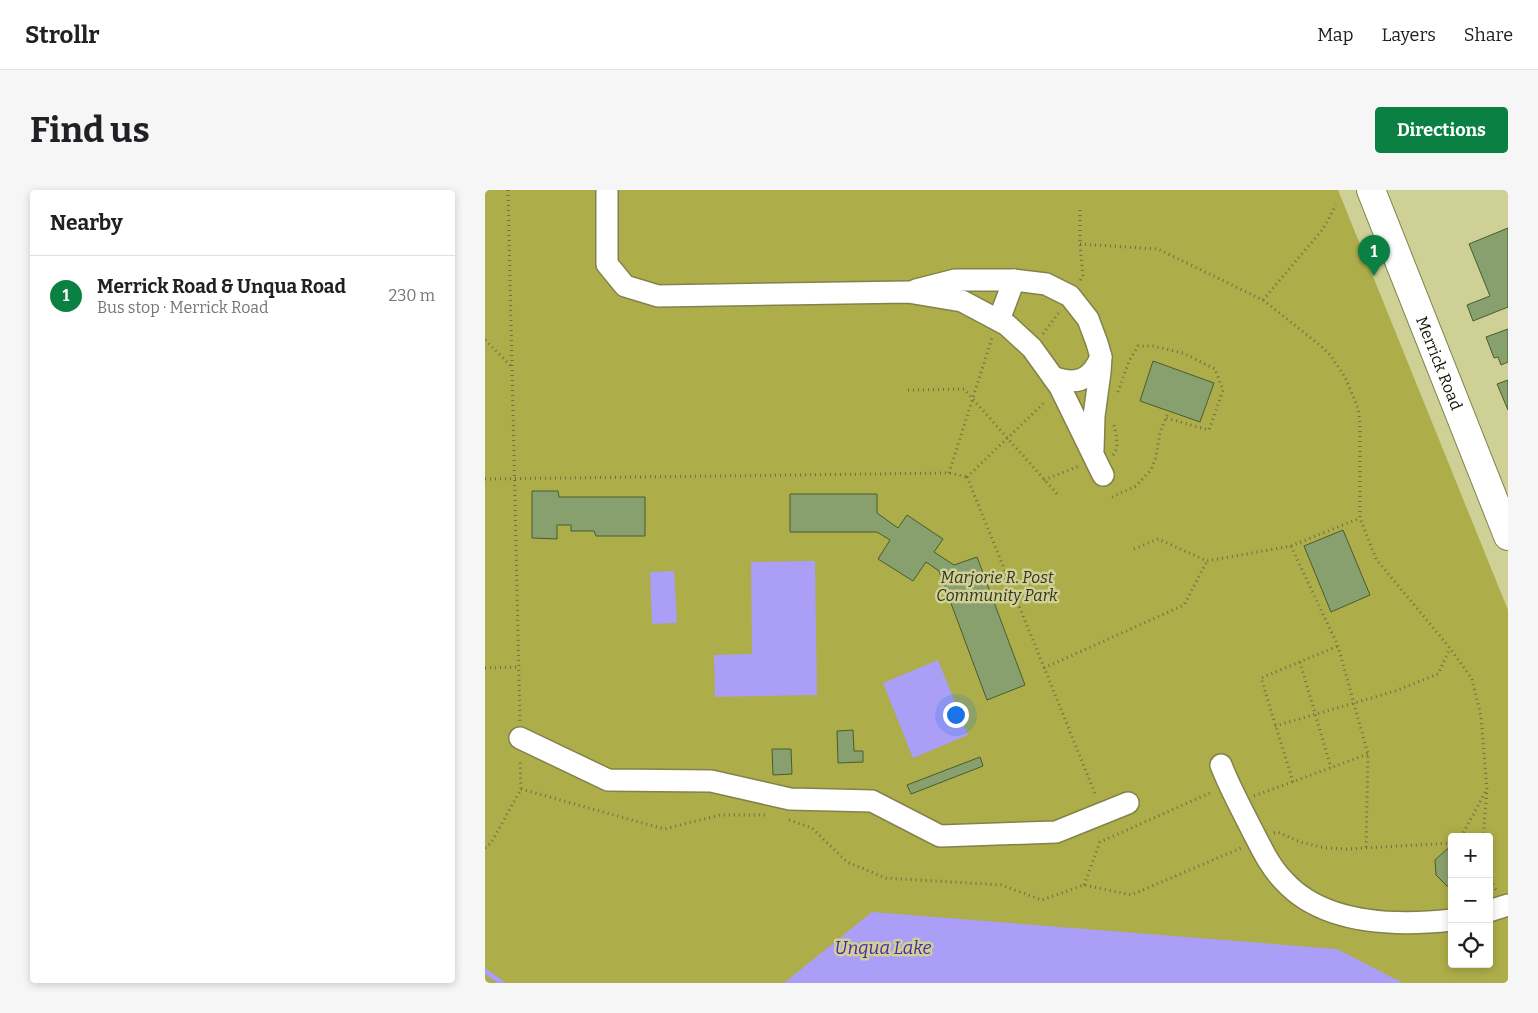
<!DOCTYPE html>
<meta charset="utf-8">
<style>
body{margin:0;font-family:Bitter,serif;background:#f6f6f6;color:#202124}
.controls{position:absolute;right:15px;bottom:15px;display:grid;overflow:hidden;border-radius:5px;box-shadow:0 2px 8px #0003}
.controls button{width:45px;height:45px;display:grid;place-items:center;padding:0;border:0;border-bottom:1px solid #e0e0e0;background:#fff;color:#202124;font:25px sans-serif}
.you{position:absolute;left:470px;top:524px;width:18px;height:18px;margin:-12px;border:4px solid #fff;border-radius:50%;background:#1a73e8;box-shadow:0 0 0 8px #1a73e833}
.badge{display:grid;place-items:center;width:32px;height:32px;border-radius:50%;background:#0b8043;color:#fff;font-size:16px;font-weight:700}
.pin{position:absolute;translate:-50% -41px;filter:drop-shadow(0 1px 2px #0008)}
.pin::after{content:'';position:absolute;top:26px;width:18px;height:15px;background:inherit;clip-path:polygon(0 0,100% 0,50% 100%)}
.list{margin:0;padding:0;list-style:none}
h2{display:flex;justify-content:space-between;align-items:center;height:65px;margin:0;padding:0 20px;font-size:21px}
h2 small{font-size:16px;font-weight:400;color:#757577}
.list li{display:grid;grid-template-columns:32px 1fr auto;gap:15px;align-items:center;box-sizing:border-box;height:80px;padding:0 20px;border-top:1px solid #e0e0e0}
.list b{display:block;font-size:19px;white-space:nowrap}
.list p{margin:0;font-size:16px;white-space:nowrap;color:#757577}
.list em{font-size:16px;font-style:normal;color:#757577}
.icon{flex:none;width:28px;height:28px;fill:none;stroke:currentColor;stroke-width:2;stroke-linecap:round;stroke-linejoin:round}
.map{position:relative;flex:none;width:1023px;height:793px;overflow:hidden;border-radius:5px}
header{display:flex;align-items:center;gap:30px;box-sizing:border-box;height:70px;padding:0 25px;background:#fff;border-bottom:1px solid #e0e0e0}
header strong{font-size:24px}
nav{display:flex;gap:28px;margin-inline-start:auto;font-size:18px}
.intro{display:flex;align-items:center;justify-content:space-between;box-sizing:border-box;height:120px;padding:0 30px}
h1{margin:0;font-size:35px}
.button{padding:12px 22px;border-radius:5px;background:#0b8043;color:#fff;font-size:18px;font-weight:700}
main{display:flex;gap:30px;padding:0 30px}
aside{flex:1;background:#fff;border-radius:5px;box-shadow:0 2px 8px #0003}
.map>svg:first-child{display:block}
.green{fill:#adad4a;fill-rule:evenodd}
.water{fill:#aa9ef7}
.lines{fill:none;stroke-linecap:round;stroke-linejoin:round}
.stream{stroke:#aa9ef7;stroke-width:5}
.building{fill:#88a06e;stroke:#485d2d}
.minor-casing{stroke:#82824b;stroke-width:24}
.major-casing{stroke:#82824b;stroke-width:30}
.path{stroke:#6e6e48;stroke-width:3;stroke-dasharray:1 4;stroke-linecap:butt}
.minor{stroke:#fff;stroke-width:21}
.major{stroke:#fff;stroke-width:28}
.labels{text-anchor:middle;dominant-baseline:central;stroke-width:5;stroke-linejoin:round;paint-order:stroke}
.street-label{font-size:16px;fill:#141401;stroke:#cfd096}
.park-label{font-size:16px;font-style:italic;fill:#33331c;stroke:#cfd096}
.water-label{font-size:18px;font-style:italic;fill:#4d26a5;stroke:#cfd096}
</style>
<header>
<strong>Strollr</strong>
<nav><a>Map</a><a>Layers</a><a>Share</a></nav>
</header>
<div class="intro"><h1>Find us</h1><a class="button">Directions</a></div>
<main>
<aside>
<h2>Nearby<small></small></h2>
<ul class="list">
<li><span class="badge">1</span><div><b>Merrick Road &amp; Unqua Road</b><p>Bus stop · Merrick Road</p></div><em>230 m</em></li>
</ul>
</aside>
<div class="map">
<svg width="1023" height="793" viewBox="0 0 1023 793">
<rect width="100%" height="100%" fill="#cfd096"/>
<path class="green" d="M0,0H853L1023,420V793H0ZM967,647H1004V774H967Z"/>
<g class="water">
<polygon points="330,371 332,505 230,507 229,465 267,464 266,372"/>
<polygon points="189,381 192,433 167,434 165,382"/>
<polygon points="453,470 483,545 428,568 398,493"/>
<polygon points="387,722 852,759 918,793 299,793"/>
</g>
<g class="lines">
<polyline class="stream" points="0,781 17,793"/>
</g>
<g class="building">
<polygon points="1023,38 1023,117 988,131 982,115 1005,106 984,54"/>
<polygon points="1023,139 1023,172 1016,175 1013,167 1009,168 1001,147"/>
<polygon points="668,171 729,193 715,232 655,211"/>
<polygon points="1023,190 1023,220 1012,194"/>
<polygon points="47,301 73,301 74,307 160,307 160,346 111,346 109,341 86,341 86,335 72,335 72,349 47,348"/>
<polygon points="305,304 392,304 392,323 413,338 422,325 458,349 449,362 469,375 492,367 540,495 502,510 454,381 441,372 428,391 393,369 405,350 392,342 305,342"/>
<polygon points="858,340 885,405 846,422 819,356"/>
<polygon points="368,540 369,561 378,561 378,572 353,573 352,541"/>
<polygon points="287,559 306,559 307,584 288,585"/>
<polygon points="495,567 498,576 426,604 422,595"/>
<polygon points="962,659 967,659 967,696 962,696 951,685 950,670"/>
</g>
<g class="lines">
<g class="minor-casing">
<g id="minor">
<polyline points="122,0 122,74 140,96 173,106 423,102 477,111 522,135 547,158 575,197 618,285"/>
<polyline points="431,100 470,90 529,90 561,94 585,106 603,129 612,153 616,167 615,182 609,226 608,260"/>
<polyline points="514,130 529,90"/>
<path d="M568,187C592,196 606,190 616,167"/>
<polyline points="35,548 123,590 226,591 305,609 387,611 455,646 571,642 643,613"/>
<path d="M736,575C744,596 755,616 765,636C775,655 784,676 799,691C839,735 912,736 967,730"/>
<polyline points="1004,721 1023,715"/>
</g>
</g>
<g class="major-casing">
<g id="major">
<path id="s1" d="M886,0L1023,346"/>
</g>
</g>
<g class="path">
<polyline points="23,0 35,531"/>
<polyline points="595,20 595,54 598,86 595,91"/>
<polyline points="595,54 673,59 778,110 836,156 846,166 860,187 873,218 875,233 875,328 891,369 965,458 987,489 996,526 1002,600 998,647"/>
<polyline points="778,110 838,39 851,15"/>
<polyline points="558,144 575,121"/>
<polyline points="0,150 27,177"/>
<polyline points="423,200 479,199 572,304"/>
<polyline points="633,202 644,171 653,156 668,156 698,163 730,179 738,200 724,240 681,228"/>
<path d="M628,265C635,257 631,244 629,235"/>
<polyline points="464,283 507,148"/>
<polyline points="482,287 611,606"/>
<polyline points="482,287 561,211"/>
<polyline points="0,289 464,283 482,287"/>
<polyline points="559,290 594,276"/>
<polyline points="627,307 651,296 666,280 671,267 675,242 684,221"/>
<polyline points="806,356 853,456 883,564 881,658"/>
<polyline points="649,359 673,349 722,371 806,356 875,328"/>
<polyline points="815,472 846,578"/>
<polyline points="0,478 33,477"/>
<polyline points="559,478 699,415 722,371"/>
<polyline points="790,536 910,501 953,484 965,458"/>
<polyline points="808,592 776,488 853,456"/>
<polyline points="36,599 179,639 235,625 283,625"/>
<polyline points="769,606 883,564"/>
<polyline points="304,630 327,638 362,672 401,688 516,695 557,710 599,695 646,705 756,658"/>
<polyline points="789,643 793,642 815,652 840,658 861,659 967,653"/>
<polyline points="976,647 1001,601"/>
<polyline points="0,658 6,653 36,599 35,569"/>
<polyline points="1004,685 1011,700"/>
<polyline points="599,695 615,652 727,602"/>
</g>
<use href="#minor" class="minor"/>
<use href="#major" class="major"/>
</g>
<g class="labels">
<g class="street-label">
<text stroke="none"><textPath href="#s1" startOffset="186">Merrick Road</textPath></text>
</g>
<g class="park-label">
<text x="512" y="387">Marjorie R. Post<tspan x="512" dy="18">Community Park</tspan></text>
</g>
<g class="water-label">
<text x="398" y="758">Unqua Lake</text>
</g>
</g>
</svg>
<div class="controls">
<button>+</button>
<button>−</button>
<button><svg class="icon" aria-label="locate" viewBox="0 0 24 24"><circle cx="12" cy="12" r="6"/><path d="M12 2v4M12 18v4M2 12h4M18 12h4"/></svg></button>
</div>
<div class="you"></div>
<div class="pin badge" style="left:889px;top:86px">1</div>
</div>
</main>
